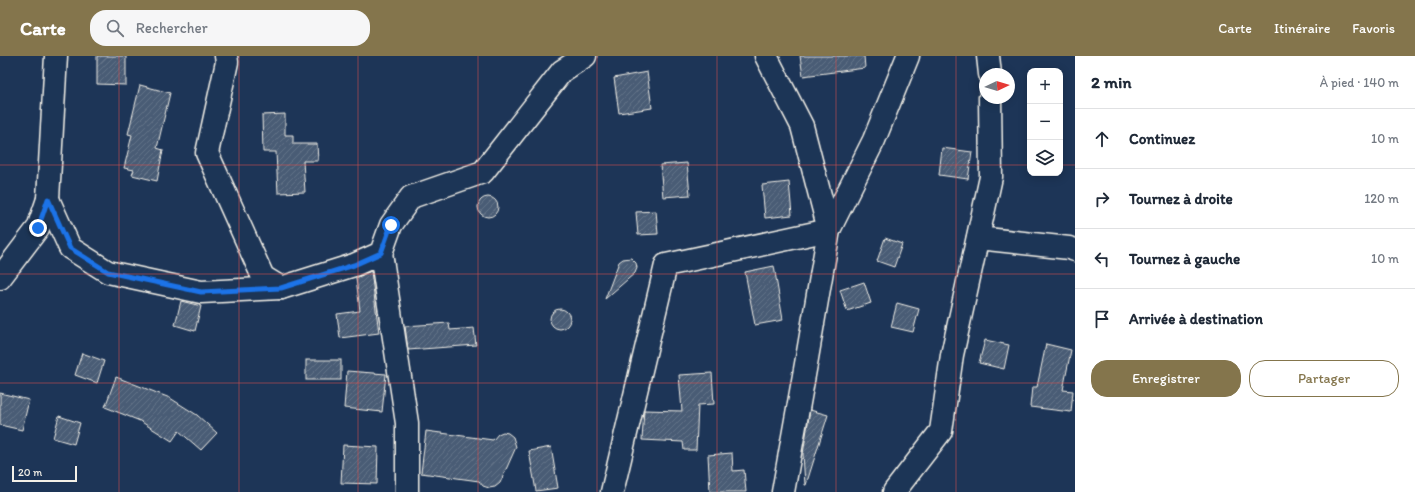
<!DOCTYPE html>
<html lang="fr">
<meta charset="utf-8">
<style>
body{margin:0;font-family:Itim,sans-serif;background:#f6f6f7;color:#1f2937}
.controls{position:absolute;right:12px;top:12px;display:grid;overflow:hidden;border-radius:8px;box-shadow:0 2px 10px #0003}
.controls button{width:36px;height:36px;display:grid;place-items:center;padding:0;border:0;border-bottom:1px solid #e0e1e3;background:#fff;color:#1f2937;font:20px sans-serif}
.compass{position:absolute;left:979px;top:12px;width:36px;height:36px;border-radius:50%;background:#fff;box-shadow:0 2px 10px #0003;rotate:86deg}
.scale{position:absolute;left:12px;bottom:10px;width:65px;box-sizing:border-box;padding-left:4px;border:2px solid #f4f1e8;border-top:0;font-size:11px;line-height:14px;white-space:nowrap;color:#f4f1e8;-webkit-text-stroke:3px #1d3557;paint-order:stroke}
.stop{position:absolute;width:12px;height:12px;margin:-9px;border:3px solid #1a73e8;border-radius:50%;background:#fff}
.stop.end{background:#1a73e8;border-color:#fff;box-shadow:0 1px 4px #0008}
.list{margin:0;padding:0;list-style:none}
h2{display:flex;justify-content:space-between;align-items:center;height:52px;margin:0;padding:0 16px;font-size:17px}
h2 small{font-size:13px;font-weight:400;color:#747a83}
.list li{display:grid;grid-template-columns:26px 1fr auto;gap:12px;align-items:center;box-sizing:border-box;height:60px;padding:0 16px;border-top:1px solid #e0e1e3}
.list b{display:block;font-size:15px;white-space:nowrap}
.list em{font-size:13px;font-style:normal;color:#747a83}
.actions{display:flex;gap:8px;padding:12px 16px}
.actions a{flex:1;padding:9px 0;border:1px solid #84754c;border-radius:16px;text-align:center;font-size:14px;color:#84754c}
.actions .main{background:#84754c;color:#fff}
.icon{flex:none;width:22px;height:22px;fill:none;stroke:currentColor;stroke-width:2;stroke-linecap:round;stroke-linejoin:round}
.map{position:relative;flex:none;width:1075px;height:436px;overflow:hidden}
header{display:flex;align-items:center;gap:24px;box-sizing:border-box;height:56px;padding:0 20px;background:#84754c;color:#fff}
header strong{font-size:19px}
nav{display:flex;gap:22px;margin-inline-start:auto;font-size:14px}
.search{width:280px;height:36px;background:#f6f6f7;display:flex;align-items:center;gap:10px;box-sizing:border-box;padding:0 14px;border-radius:16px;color:#747a83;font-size:15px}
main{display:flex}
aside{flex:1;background:#fff}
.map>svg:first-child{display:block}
.building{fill:url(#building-hatch);stroke:#f4f1e8}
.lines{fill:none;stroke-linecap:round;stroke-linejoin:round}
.street-casing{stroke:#f4f1e8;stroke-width:25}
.street{stroke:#1d3557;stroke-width:22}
.route{stroke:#1a73e8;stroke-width:5}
.grid{fill:none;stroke:#dc504e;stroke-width:1;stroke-opacity:0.55}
</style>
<header>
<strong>Carte</strong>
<div class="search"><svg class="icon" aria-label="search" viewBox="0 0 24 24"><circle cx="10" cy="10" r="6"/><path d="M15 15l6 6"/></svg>Rechercher</div>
<nav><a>Carte</a><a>Itinéraire</a><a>Favoris</a></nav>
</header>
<main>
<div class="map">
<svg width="1075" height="436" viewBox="0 0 1075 436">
<defs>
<pattern id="building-hatch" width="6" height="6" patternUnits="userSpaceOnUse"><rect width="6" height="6" fill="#485b74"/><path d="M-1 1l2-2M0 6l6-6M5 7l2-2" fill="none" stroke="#637388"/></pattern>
</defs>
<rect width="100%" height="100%" fill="#1d3557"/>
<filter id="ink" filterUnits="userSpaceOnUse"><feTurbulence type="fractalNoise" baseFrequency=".025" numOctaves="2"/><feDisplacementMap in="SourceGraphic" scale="8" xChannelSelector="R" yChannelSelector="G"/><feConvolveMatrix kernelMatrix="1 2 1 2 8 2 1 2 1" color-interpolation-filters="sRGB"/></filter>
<g filter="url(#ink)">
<g class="building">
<polygon points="97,0 126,0 126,29 97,28"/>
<polygon points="800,0 864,0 865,12 803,20"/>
<polygon points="647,16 652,52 619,57 614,22"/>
<polygon points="140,29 170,37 157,92 163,94 157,125 132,119 134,114 124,112 132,79 128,78"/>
<polygon points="285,58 285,79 293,79 293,88 317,88 318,105 303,105 305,136 278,137 276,96 263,96 262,59"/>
<polygon points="942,92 972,96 968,123 939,119"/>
<polygon points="687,107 690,139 663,141 660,109"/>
<polygon points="789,126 792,159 765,162 762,129"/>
<circle cx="488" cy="151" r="10"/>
<polygon points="656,155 658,178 638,179 636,156"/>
<polygon points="885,182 902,188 894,211 877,205"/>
<polygon points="631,202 636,207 637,212 635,217 605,243 619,206 623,203"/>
<polygon points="774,210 783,264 755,269 745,216"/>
<polygon points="371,215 379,277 340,282 337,258 360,255 356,222"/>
<polygon points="864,226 871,247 847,255 840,234"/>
<polygon points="181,245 201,250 195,275 175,269"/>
<polygon points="897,247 919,253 913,276 891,271"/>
<circle cx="560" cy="263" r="10"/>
<polygon points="449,267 450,274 474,272 476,289 408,294 405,270"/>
<polygon points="985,284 1009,289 1004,313 979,307"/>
<polygon points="1046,288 1071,294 1063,334 1073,335 1071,356 1030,351 1032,331 1037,331"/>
<polygon points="82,297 104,305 97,327 75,319"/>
<rect x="306" y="304" width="35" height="20"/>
<polygon points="347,315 386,318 382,356 344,352"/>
<polygon points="712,317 714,348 698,349 696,394 684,394 683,386 642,384 644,354 682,355 679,319"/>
<polygon points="116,321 170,342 197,359 217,377 201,394 179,375 172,385 140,365 105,351"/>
<polygon points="0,337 29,344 22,374 0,369"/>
<polygon points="810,354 828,359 806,429 805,429 803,398"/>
<polygon points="59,360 80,367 74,388 53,382"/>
<polygon points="426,375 493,384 498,378 503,376 508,377 513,381 516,391 500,427 495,431 489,432 483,430 479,425 421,417"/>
<polygon points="343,389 378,391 377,428 341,427"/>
<polygon points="551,391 558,432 536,435 529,395"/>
<polygon points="732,397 733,415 744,414 746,436 710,436 708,399"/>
</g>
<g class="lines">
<g class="street-casing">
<g id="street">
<polyline points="226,0 227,6 207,97 263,221 281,232"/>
<polyline points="766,0 802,70 829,174"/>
<polyline points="988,0 990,18"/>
<polyline points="48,143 70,192 108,216 201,236 281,232 354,209 381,197 391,169 411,141 483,116 562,15 585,0"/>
<polyline points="978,182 1069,192 1075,194"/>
<polyline points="381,197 407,367 407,436"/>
<polyline points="0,222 38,172 48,143 56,0"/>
<polyline points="612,436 666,209 829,174"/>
<polyline points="783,436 806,308 829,174 874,84 908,0"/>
<polyline points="894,436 941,375 952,299 991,121 990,42"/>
</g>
</g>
<use href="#street" class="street"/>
</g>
</g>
<g class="lines" filter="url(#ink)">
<polyline class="route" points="38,172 48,143 70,192 108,216 201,236 281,232 354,209 381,197 391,169"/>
</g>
<path class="grid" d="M119,0V436M239,0V436M358,0V436M478,0V436M597,0V436M717,0V436M836,0V436M956,0V436M0,109H1030M1060,109H1075M0,218H1075M0,327H1075"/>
</svg>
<div class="controls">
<button>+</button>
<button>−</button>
<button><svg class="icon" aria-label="layers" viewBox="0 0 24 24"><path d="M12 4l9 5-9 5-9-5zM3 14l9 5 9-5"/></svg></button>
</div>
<svg class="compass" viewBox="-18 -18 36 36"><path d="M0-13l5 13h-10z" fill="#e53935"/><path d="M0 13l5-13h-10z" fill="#747a83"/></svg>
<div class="scale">20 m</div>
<div class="stop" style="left:391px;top:169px"></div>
<div class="stop end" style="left:38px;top:172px"></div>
</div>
<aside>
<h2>2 min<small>À pied · 140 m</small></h2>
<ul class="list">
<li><svg class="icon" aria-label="ahead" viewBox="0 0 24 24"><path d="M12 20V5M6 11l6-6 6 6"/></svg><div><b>Continuez</b></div><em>10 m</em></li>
<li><svg class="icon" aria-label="right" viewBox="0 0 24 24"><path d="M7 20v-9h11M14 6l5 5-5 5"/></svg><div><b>Tournez à droite</b></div><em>120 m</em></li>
<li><svg class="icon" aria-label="left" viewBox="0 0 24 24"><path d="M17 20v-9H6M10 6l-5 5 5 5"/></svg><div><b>Tournez à gauche</b></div><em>10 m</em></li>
<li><svg class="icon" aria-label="arrive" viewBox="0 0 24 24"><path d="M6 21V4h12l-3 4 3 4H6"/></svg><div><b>Arrivée à destination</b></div></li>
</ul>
<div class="actions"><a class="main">Enregistrer</a><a>Partager</a></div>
</aside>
</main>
